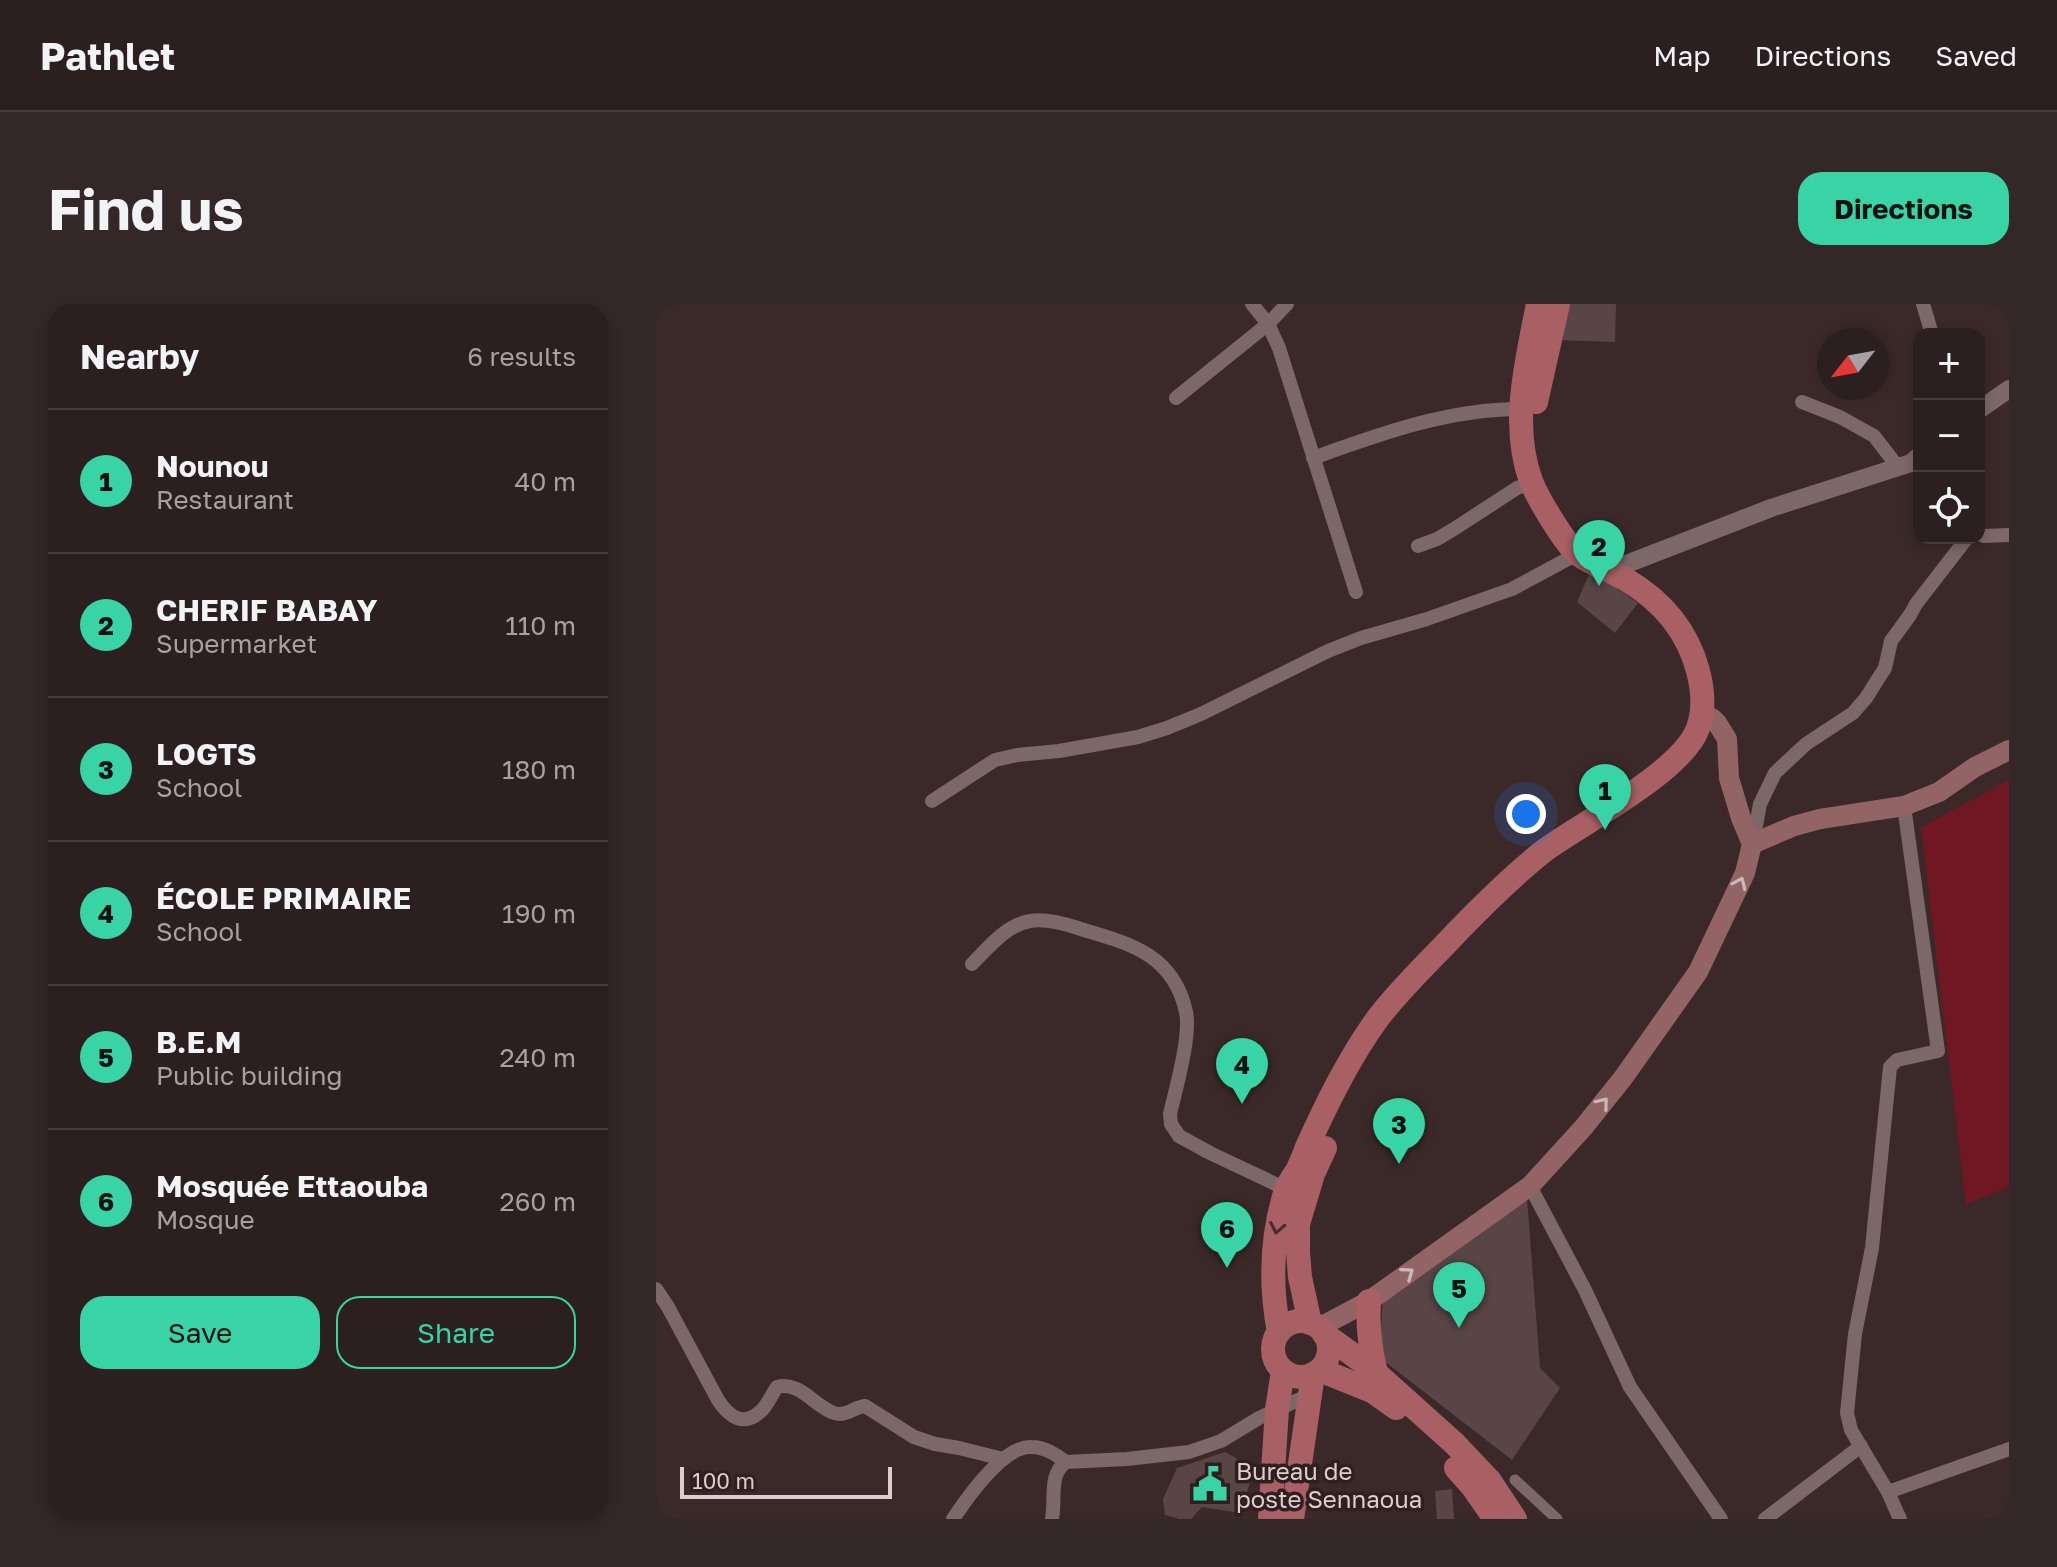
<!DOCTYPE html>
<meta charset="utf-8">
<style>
body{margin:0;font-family:"Golos Text",sans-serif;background:#342728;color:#f1f3f6}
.controls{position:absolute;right:24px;top:24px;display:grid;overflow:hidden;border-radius:16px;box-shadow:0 4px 12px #0003}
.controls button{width:72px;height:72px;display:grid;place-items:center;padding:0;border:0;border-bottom:2px solid #483d3d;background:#2c1f1f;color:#f1f3f6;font:40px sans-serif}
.compass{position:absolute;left:1161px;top:24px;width:72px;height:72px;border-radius:50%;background:#2c1f1f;box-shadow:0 4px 12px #0003;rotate:239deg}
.scale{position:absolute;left:24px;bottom:20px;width:212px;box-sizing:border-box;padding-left:8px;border:4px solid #dacece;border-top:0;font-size:22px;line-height:28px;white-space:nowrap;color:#dacece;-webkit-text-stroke:6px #311f20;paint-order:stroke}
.you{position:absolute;left:870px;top:510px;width:28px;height:28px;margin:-20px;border:6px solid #fff;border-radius:50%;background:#1a73e8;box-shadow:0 0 0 12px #1a73e833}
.badge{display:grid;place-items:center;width:52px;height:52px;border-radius:50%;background:#38d4a6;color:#111;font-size:26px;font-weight:700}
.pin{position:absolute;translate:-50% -66px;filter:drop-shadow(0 2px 4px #0008)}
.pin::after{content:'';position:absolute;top:42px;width:28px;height:24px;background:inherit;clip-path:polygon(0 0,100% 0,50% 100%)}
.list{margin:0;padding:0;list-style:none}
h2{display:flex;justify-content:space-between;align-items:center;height:104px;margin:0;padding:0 32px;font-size:34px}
h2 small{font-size:26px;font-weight:400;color:#a6a2a4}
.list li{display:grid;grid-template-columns:52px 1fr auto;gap:24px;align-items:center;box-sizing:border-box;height:144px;padding:0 32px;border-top:2px solid #483d3d}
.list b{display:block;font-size:30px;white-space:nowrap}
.list p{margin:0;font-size:26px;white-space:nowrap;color:#a6a2a4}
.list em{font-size:26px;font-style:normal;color:#a6a2a4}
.actions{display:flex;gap:16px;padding:24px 32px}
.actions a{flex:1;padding:18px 0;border:2px solid #38d4a6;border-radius:24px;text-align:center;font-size:28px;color:#38d4a6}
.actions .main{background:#38d4a6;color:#111}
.icon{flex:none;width:44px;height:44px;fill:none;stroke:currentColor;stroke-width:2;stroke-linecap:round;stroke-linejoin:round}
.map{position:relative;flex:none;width:1353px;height:1215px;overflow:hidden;border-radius:24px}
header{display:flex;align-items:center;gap:48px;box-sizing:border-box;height:112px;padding:0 40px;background:#2c1f1f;border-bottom:2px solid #483d3d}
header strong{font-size:38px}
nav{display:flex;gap:44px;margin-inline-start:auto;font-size:28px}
.intro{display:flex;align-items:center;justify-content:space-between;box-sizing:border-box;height:192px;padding:0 48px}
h1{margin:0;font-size:56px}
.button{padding:20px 36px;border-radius:24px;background:#38d4a6;color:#111;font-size:28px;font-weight:700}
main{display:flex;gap:48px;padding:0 48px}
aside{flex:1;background:#2c1f1f;border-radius:24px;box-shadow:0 4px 12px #0003}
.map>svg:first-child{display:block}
.green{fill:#701724}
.building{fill:#594545}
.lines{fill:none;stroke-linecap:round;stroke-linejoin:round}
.pedestrian{stroke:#7d6868;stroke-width:11}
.minor{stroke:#7d6868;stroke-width:14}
.tertiary{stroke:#7d6868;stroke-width:18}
.secondary{stroke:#936466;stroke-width:20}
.primary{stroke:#a86064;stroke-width:24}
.oneway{stroke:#ccb9b9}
.oneway2{stroke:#492c2e}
.labels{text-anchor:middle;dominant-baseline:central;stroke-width:7;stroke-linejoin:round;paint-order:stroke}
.poi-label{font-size:24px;fill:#dacece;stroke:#311f20;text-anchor:start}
</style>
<header>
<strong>Pathlet</strong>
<nav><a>Map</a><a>Directions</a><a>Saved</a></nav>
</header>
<div class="intro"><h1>Find us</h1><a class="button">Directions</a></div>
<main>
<aside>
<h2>Nearby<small>6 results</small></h2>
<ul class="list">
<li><span class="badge">1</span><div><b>Nounou</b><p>Restaurant</p></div><em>40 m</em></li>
<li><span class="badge">2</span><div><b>CHERIF BABAY</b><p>Supermarket</p></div><em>110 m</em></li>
<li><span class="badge">3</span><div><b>LOGTS</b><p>School</p></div><em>180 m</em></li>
<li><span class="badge">4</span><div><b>ÉCOLE PRIMAIRE</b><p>School</p></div><em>190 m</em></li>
<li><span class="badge">5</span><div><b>B.E.M</b><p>Public building</p></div><em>240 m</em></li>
<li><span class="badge">6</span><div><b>Mosquée Ettaouba</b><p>Mosque</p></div><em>260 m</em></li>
</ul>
<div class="actions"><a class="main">Save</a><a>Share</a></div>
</aside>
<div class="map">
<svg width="1353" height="1215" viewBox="0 0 1353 1215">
<rect width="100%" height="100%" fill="#3b2929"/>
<polygon class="green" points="1353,476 1353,883 1310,900 1265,523"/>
<g class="building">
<polygon points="908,0 960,0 959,38 902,36"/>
<polygon points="935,266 982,299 959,329 921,298"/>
<polygon points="871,894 884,1064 904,1084 856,1156 723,1053 727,996"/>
<polygon points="569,1148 598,1164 585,1209 546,1203 535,1215 524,1215 509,1211 507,1195 521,1164"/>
<polygon points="796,1185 798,1215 781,1215 779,1187"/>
</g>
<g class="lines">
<polyline class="pedestrian" points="859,1176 901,1215"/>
<g class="minor">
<polyline points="596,0 612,20 623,44 700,288"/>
<polyline points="1267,0 1276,30"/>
<polyline points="520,94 612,20 631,0"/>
<polyline points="1146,98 1184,113 1218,132 1242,163"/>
<path d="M657,154C724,130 792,105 864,105"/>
<polyline points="1323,230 1328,232 1353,231"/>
<polyline points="762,242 781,235 798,225 861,184 875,179"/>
<polyline points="276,497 339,456 361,451 403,447 482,433 511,424 545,410 672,347 705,334 771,315 856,285 921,250"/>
<polyline points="1097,538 1104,500 1119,469 1150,440 1197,409 1210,394 1229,364 1235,337 1254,311 1260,300 1311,234"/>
<path d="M316,660C332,644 350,621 374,617C391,614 412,621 428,626C476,640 518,652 530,708C535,732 520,784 514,810L515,820L523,832L554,849L630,885L636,886"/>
<polyline points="874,882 929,986 974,1083 1065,1215"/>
<path d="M0,985L12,1003L62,1096C73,1113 88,1124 106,1106C112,1100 116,1090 121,1083C144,1077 158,1102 178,1109C190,1113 198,1103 209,1102L258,1133L279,1140L303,1144L347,1155"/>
<polyline points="1232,1188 1353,1145"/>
<path d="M297,1215C311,1194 347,1142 375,1143C389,1143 399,1150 410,1158"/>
<path d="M396,1215C400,1195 392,1171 410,1158L471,1155L533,1148L565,1137L603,1114L655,1090"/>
<polyline points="1109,1215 1205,1142"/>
<polyline points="1244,1215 1232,1188 1195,1126 1191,1109 1199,1030 1216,944 1234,763 1241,756 1282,747 1248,502"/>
</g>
<g class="tertiary">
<polyline points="1323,106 1353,85"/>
<polyline points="968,261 1115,204 1255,159 1263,152"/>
</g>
<g class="secondary">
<polyline points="1096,540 1138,522 1164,515 1248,502 1283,488 1319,463 1353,446"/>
<polyline points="662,1024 713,997 874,882 927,824 967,774 1042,668 1089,569 1096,540 1085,514 1073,474 1071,435 1061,419 1056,414"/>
</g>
<g class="primary">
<polyline points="880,98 902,0"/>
<path d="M713,997C711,1022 714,1044 720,1069"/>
<circle cx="645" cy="1045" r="28"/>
<polyline points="654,1019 644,973 642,948 642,920 657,870 669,844"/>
<path d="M623,1028C614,981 615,935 629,889C631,881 636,874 641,867C645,859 648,851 651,843C671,799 693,754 722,714C745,684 774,657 800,629C828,600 857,571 889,546C928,518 1027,467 1042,424C1049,405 1047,386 1042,367C1031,325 1005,296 969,275C954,266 937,261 923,251C910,242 881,193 875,177C854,120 871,57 882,0"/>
<polyline points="668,1030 711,1061 799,1140 834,1177 859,1215"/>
<polyline points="664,1066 716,1087 740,1104"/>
<polyline points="800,1164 816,1182 839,1215"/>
<polyline points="614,1215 621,1105 627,1067"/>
<polyline points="636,1215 657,1070"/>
</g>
</g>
<defs><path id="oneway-chevron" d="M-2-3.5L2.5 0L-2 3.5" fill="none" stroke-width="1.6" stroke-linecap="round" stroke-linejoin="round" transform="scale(2)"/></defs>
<g class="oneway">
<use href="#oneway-chevron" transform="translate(1084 579) rotate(-66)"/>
<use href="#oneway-chevron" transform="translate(947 799) rotate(-51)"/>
<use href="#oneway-chevron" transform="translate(752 969) rotate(-36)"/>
</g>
<use class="oneway2" href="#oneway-chevron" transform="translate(621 924) rotate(101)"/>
<defs>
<g id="civic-bare" transform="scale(2.76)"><path d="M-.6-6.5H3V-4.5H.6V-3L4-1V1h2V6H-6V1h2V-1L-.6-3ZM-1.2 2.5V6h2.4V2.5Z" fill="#38d4a6" stroke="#311f20" stroke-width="2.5" paint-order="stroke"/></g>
</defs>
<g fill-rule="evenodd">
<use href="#civic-bare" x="554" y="1180"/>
</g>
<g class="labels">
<g class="poi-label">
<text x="580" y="1166">Bureau de<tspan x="580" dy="28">poste Sennaoua</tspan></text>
</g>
</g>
</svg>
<div class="controls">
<button>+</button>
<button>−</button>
<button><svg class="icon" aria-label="locate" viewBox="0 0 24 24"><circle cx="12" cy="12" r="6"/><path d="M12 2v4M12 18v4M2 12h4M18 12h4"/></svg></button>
</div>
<svg class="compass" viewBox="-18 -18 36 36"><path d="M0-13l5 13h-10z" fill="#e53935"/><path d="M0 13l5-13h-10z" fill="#a6a2a4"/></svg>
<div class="scale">100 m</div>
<div class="you"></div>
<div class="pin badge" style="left:949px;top:526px">1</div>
<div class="pin badge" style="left:943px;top:282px">2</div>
<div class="pin badge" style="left:743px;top:860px">3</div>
<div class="pin badge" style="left:586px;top:800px">4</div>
<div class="pin badge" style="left:803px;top:1024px">5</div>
<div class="pin badge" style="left:571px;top:964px">6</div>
</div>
</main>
